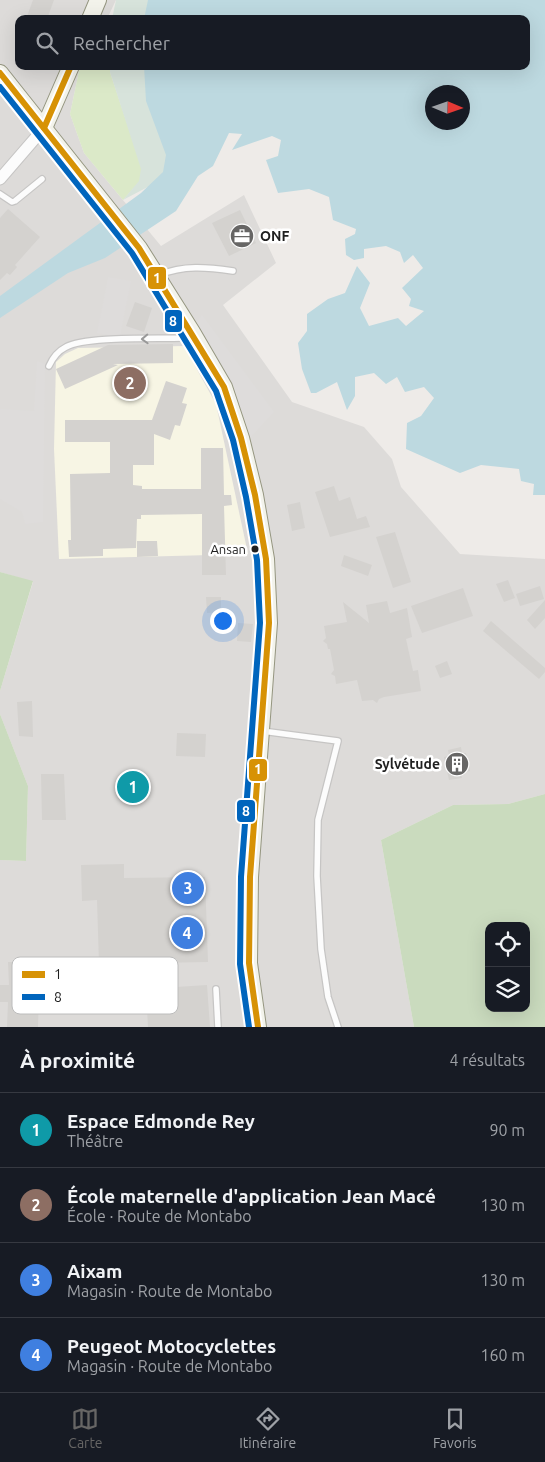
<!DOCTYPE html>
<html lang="fr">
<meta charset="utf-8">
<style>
body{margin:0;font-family:Ubuntu,sans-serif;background:#242831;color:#f1f3f6}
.controls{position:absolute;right:15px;bottom:15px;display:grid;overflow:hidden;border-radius:10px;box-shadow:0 5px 20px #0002}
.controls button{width:45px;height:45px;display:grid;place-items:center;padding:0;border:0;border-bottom:1px solid #363941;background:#171b24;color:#f1f3f6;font:25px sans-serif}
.compass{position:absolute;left:425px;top:85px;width:45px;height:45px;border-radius:50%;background:#171b24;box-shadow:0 5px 20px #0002;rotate:92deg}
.you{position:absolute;left:222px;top:620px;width:18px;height:18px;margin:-12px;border:4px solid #fff;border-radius:50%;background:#1a73e8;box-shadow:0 0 0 8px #1a73e833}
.badge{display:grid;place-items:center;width:32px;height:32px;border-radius:50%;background:#676665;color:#fff;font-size:16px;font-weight:700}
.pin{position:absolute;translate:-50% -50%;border:2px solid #fff;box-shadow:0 1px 5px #0006}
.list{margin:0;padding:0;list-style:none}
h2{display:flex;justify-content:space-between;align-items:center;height:65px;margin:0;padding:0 20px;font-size:21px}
h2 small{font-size:16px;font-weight:400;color:#9ea1a6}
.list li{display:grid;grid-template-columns:32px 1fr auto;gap:15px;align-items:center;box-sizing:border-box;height:75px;padding:0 20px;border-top:1px solid #363941}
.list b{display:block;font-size:19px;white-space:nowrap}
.list p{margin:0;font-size:16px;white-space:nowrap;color:#9ea1a6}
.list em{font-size:16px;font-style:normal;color:#9ea1a6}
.icon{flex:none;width:28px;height:28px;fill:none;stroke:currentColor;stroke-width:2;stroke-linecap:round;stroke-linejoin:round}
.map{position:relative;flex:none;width:545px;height:1027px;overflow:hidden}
.search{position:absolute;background:#171b24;box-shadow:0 5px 20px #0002;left:15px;right:15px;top:15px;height:55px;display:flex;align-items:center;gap:12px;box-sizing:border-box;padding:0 18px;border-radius:10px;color:#9ea1a6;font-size:19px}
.sheet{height:365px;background:#171b24}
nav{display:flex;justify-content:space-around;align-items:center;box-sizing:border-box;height:70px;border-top:1px solid #363941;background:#171b24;font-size:14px;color:#9ea1a6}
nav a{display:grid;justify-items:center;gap:2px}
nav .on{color:#676665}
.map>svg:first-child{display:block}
.residential{fill:#dddbd9}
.education{fill:#f7f5e4}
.grass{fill:#dbe9c8}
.forest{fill:#cadbbe;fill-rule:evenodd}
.wetland{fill:#d7e3db}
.parking{fill:#dedcdb}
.water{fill:#bdd9e0;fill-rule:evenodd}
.building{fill:#d4d2cf}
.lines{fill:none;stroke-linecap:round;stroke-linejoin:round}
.lane-casing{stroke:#c6c5c4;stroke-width:8}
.street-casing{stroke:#c6c5c4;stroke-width:13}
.secondary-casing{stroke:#959680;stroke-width:18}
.lane{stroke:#fcfcfc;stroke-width:5.5}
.street{stroke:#fcfcfc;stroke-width:11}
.secondary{stroke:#f3f3eb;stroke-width:16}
.bus-1-casing{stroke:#fff;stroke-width:10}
.bus-2-casing{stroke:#fff;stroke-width:10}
.bus-1{stroke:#d79205;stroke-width:6}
.bus-2{stroke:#0065bd;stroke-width:6}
.oneway{stroke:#999}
.bus-dot{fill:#1f1f1f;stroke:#fff;stroke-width:2}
.labels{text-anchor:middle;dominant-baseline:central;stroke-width:5;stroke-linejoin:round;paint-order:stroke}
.bus-label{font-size:13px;fill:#1f1f1f;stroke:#fff;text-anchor:end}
.poi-label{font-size:14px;font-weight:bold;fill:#1f1f1f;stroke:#fff;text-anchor:start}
.key{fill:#fff;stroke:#bcbcbc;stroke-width:1}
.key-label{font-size:14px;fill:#1f1f1f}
.line-badge{stroke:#fff;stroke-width:2}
.badge-label{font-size:14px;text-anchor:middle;font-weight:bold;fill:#fff}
</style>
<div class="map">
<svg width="545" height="1027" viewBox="0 0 545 1027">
<rect width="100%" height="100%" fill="#eeebe8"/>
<polygon class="residential" points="0,0 116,0 107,19 19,19 19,66 80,66 70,114 84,153 161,246 244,195 276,263 223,305 292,402 364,427 392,459 401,487 460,554 545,559 545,794 508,804 453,805 381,840 414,1027 0,1027 0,860 26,861 28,786 0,714 0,691 33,582 0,572"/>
<polygon class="education" points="184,346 216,404 248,554 59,559 54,449 56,362 65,354 78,348"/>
<polygon class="grass" points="80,66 110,66 110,72 142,169 140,181 123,200 84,153 70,114"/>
<g class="forest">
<polygon points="0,572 33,581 0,691"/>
<polygon points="0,714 28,786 26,861 0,860"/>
<path d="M545,794V1027H414L381,840L453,805L508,804ZM489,926H526V1008H489Z"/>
</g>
<g class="wetland">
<polygon points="116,0 215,0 226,19 112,19"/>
<polygon points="110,66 318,66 161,180 123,200 139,181 141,169 110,72"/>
</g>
<g class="parking">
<polygon points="108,277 131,281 120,337 97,333"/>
<polygon points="202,315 274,412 245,443 196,324"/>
<polygon points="37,361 45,364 43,522 25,524 22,512 0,499 0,409 34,411"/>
</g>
<path class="water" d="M148,0H545V495H533L534,484L521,481L519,469L481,465L460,473L406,449L407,423L421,416L434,398L424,387L405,392L397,377L386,384L374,373L355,377V396L347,410L337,382L316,393H311L302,369L298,343L307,331V314L328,299L345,293L357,266L370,283L360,308L369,326L398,318L406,326L424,311L409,306L411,299L402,288L423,268L413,255L404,263L400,252L386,246L364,249V258L354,260L346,255L345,239L355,234L356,229L333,220L329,197L309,189L278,193L266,160L278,156L281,140L272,136L232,150L242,134L229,133L213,166L198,176L176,211L105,258L68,273L0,318V296L141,193L163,172L166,155L146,101L144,66H526V19H144ZM432,92H462V122H432Z"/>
<g class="building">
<polygon points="33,0 54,0 47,19 26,19"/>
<polygon points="8,209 40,237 15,265 17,267 10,275 7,273 0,280 0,218"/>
<polygon points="240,210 256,243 229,256 212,223"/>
<polygon points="135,302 152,308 144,332 126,326"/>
<polygon points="173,344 173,363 113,364 118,365 65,389 56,369 108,345"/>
<polygon points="166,381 187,388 182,403 187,404 180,426 175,425 170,440 154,434 154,465 133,465 133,485 142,486 142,489 201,489 201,448 223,448 224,495 231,495 232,505 224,506 226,575 202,575 202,514 141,515 141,519 137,519 136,548 103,549 103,556 69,557 68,540 71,540 70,474 110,473 110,442 65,442 65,420 152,420"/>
<polygon points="334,486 339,501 350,497 357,519 366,516 370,527 330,537 315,492"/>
<polygon points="300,502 305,528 292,531 287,505"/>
<polygon points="395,532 411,582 393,588 376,537"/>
<polygon points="137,541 157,541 158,556 137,557"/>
<polygon points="344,555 372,565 368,576 341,566"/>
<polygon points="508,580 515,598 504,602 496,584"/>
<polygon points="540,586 544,599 520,606 516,594"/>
<polygon points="463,588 473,616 422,633 411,606"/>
<polygon points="206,597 221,597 221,612 207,613"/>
<polygon points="545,600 545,618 535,629 527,620"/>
<polygon points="387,601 390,613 407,608 412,637 406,639 413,671 418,670 421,691 384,697 379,699 377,703 373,700 362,701 357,680 336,684 335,676 331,674 334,670 330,649 328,649 327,644 323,641 326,638 324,626 347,622 343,602 369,623 366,605"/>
<polygon points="491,621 545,668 545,672 539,679 483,631"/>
<polygon points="238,623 253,624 251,642 237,641"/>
<polygon points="447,661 452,674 440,678 435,666"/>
<polygon points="32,701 33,737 19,736 17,702"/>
<polygon points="177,733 206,734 205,757 176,756"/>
<polygon points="461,747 462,753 466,753 470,771 461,773 462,778 449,780 444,757 449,756 448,750"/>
<polygon points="41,774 64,774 66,820 42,820"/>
<polygon points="124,864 124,878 205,877 208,962 99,964 97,900 82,901 81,865"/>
<polygon points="8,962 29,962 30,992 39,992 38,1027 7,1027 8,1002 0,1002 0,985 9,985"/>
<polygon points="207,985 210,1027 148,1027 146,989"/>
</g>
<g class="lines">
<g class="lane-casing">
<g id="lane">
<polyline points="0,194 12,202 15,201 42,179"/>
<path d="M159,275C184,265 206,267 233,271"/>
<path d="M49,366C53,357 58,351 66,347C85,336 157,339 182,338L190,333"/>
<polyline points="262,731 338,741 318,820 317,876 321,949 328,997 338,1027"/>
<polyline points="216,989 218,1027"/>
</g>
</g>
<g class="street-casing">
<polyline id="street" points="0,179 44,128"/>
</g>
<g class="secondary-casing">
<g id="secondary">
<polyline points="90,19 98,0"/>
<polyline points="0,73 139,248 192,332 224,387 241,438 255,495 266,559 269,623 250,877 249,963 258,1027"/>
<polyline points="44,128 71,66"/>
</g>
</g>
<use href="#lane" class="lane"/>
<use href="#street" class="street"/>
<use href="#secondary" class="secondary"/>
<g class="bus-1-casing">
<g id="bus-1">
<polyline points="0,73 139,248 224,387 241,438 255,495 266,559 269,623 250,877 249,963 258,1027"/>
<polyline points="44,128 71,66"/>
</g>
</g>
<g class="bus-2-casing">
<polyline id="bus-2" points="0,87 132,253 216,391 233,440 246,497 257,560 260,623 241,877 240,964 249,1027"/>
</g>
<use href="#bus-1" class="bus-1"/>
<use href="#bus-2" class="bus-2"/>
</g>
<defs><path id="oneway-chevron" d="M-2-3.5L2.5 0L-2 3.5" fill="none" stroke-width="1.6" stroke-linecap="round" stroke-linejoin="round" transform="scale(1.25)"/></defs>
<use class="oneway" href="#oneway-chevron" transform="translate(145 339) rotate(178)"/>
<defs>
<g id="office-disc" transform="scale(1.25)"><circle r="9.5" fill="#676665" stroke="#fff"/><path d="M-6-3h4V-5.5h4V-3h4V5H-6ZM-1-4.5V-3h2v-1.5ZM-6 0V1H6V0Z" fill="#fff"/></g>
<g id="building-disc" transform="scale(1.25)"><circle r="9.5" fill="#676665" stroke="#fff"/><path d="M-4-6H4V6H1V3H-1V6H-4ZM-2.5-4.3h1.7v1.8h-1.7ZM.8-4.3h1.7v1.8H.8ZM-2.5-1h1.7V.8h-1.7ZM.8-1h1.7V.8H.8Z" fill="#fff"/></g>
</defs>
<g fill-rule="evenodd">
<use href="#office-disc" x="242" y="236"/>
<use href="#building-disc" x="457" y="764"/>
</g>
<circle class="bus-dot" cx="255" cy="549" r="4.5"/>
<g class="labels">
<g class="bus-label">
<text x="246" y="549">Ansan</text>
</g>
<g class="poi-label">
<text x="260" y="236">ONF</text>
<text x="440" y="764" text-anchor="end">Sylvétude</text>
</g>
</g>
<rect x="12" y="957" width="166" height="57" rx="8" class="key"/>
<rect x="22" y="971" width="23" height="7" fill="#d79205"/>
<rect x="22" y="994" width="23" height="6" fill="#0065bd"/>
<g class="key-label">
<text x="54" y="979">1</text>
<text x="54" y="1002">8</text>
</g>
<g class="line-badge">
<rect x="147" y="266" width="20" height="24" rx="5" fill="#d79205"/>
<rect x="164" y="309" width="19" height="24" rx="5" fill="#0065bd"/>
<rect x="248" y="758" width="20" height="24" rx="5" fill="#d79205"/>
<rect x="236" y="799" width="20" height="24" rx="5" fill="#0065bd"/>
</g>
<g class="badge-label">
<text x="157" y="283">1</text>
<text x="173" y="326">8</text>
<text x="258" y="774">1</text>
<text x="246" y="816">8</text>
</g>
</svg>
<div class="controls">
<button><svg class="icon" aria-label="locate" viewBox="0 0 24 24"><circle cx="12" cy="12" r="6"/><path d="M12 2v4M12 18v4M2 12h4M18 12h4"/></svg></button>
<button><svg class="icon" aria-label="layers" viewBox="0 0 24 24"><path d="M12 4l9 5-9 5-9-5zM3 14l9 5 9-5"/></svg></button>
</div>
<svg class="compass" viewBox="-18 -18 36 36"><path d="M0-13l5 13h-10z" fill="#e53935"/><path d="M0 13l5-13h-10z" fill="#9ea1a6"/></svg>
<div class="you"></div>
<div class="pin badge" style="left:133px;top:787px;background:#0f9aa8">1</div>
<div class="pin badge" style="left:130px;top:383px;background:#8d6e63">2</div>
<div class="pin badge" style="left:188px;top:888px;background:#3f7fe0">3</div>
<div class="pin badge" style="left:187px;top:933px;background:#3f7fe0">4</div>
<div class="search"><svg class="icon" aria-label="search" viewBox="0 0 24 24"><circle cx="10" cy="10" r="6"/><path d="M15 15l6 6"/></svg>Rechercher</div>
</div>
<section class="sheet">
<h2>À proximité<small>4 résultats</small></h2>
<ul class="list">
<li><span class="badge" style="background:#0f9aa8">1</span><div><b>Espace Edmonde Rey</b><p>Théâtre</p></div><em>90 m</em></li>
<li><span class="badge" style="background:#8d6e63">2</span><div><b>École maternelle d'application Jean Macé</b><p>École · Route de Montabo</p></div><em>130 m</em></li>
<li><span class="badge" style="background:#3f7fe0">3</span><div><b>Aixam</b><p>Magasin · Route de Montabo</p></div><em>130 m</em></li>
<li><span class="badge" style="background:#3f7fe0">4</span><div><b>Peugeot Motocyclettes</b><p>Magasin · Route de Montabo</p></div><em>160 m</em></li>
</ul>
</section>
<nav>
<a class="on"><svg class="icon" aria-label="map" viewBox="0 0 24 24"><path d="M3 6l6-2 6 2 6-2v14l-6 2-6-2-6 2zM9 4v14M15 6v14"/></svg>Carte</a>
<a><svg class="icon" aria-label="directions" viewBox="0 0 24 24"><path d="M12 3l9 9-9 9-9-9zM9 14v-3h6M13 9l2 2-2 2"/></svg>Itinéraire</a>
<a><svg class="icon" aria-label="saved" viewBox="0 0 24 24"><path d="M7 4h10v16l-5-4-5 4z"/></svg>Favoris</a>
</nav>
